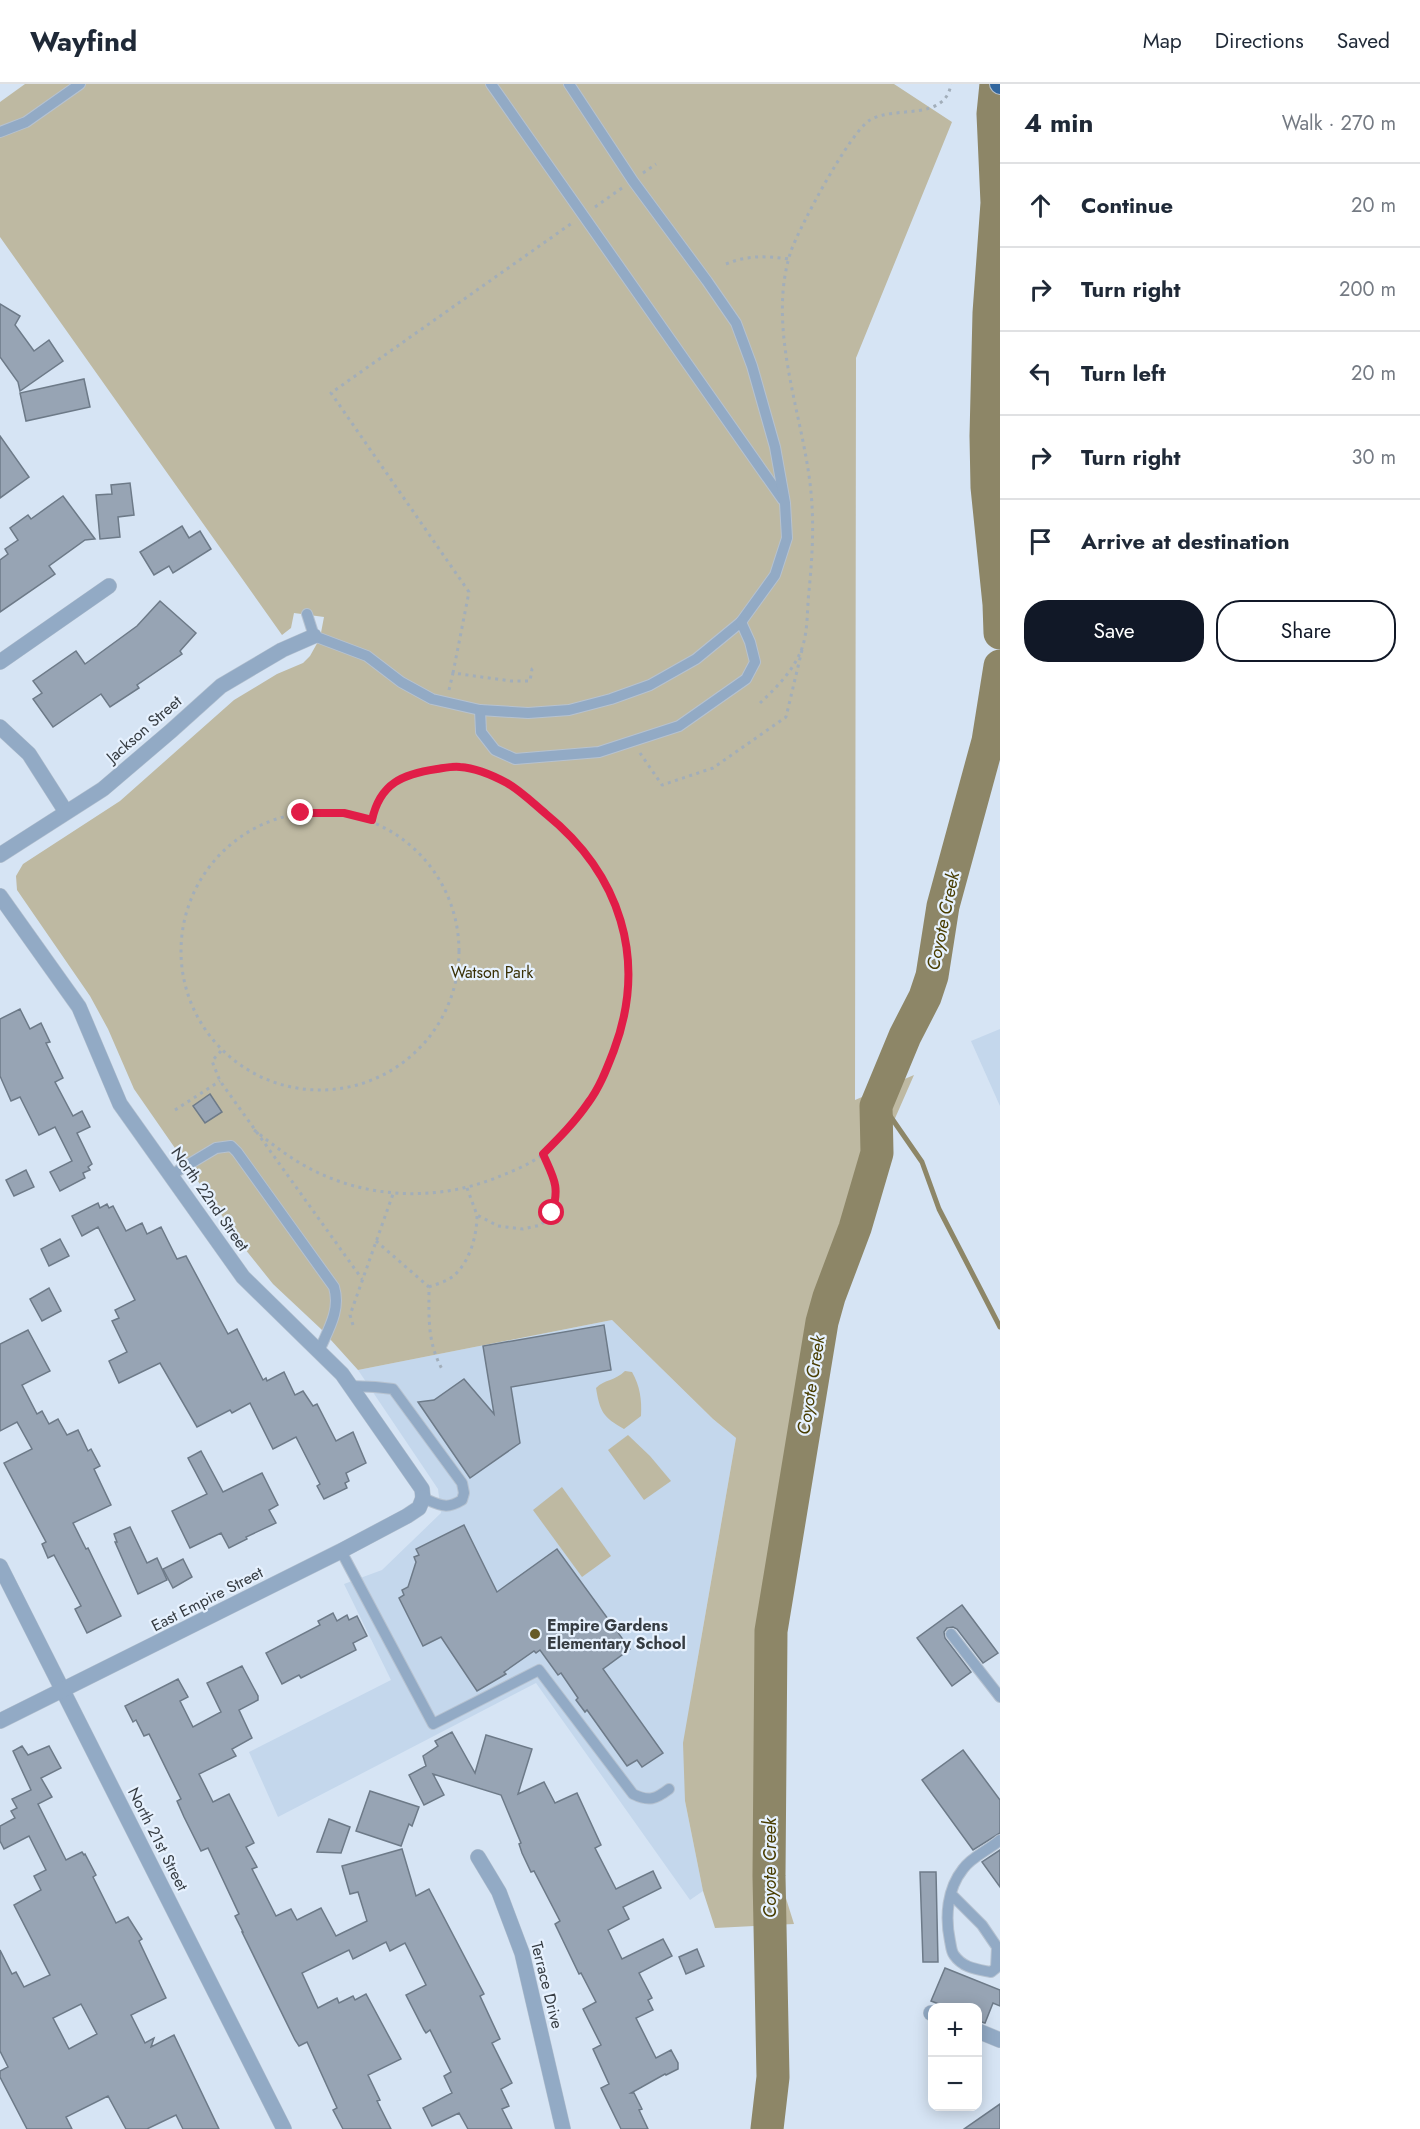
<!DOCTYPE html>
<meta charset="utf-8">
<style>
body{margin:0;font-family:Jost,sans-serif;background:#f2f2f3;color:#1f2937}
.controls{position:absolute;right:18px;bottom:18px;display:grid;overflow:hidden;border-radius:12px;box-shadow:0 3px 15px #0003}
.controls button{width:54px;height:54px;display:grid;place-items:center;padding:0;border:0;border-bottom:2px solid #e0e1e3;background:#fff;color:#1f2937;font:30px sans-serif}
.stop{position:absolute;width:18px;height:18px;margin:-14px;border:4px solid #e11d48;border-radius:50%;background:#fff}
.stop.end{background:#e11d48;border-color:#fff;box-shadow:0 2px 6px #0008}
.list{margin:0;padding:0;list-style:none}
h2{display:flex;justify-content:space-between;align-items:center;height:78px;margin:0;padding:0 24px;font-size:26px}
h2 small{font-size:20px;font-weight:400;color:#747a83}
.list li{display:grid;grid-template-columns:39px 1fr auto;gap:18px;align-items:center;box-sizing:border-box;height:84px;padding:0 24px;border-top:2px solid #e0e1e3}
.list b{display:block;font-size:22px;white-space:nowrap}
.list em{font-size:20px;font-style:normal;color:#747a83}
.actions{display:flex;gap:12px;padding:18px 24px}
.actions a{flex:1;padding:14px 0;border:2px solid #111827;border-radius:24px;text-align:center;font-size:21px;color:#111827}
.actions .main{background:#111827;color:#fff}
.icon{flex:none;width:33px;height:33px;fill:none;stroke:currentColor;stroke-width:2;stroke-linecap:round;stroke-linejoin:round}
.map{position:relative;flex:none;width:1000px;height:2045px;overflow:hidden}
header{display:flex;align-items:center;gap:36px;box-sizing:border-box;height:84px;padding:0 30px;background:#fff;border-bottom:2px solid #e0e1e3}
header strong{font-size:28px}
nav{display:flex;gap:33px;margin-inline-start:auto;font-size:21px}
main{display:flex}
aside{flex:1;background:#fff}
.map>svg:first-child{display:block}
.built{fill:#c4d7ec}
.green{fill:#beb9a2}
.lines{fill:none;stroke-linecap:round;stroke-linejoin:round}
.stream{stroke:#8d8667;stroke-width:5}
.river{stroke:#8d8667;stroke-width:33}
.building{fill:#97a4b4;stroke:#6d7a88;stroke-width:1.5;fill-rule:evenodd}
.service-casing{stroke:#b6c2d0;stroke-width:12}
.minor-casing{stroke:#b6c2d0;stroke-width:16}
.tertiary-casing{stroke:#b6c2d0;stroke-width:16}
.motorway-casing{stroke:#b6c2d0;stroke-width:20}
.path{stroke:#a2aeba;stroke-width:3;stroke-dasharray:3 4.5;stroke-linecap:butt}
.service{stroke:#92aac5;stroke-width:10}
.minor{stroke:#92aac5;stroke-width:15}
.tertiary{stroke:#92aac5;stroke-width:15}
.motorway{stroke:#32669e;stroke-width:18}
.route{stroke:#e11d48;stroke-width:8}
.poi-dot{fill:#665b28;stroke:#e6f1fe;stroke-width:2}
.labels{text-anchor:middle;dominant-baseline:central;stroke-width:4.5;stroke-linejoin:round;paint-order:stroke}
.street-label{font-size:16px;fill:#363c42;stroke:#e6f1fe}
.park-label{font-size:16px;fill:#393005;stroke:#e6f1fe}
.poi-label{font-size:16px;font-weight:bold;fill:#363c42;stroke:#e6f1fe;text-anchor:start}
.water-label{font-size:18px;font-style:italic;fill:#493d00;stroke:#e6f1fe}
</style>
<header>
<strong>Wayfind</strong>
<nav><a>Map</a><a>Directions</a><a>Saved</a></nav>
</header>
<main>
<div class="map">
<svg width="1000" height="2045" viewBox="0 0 1000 2045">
<rect width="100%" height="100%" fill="#d6e4f4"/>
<g class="built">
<polygon points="1000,945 1000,1022 971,957"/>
<polygon points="612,1236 713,1335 736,1354 692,1607 685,1717 703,1807 690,1816 536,1599 278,1733 249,1668 391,1596 344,1500 382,1486 441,1429 438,1405 358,1286"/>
</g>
<g class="green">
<polygon points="25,0 894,0 952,38 856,274 855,1016 914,991 875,1080 810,1319 772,1615 769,1760 794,1840 715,1844 703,1807 685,1717 683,1659 736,1354 713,1335 612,1236 358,1286 321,1245 273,1200 245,1165 134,1005 108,945 90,912 17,806 16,792 23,780 120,717 234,616 277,590 303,579 310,572 320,554 324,533 294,529 291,544 282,551 0,153 0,18"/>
<path d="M625,1287L632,1288C640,1302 642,1316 641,1332L624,1345C603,1333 600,1328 596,1304C605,1295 615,1297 625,1287Z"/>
<polygon points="628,1351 650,1372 671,1397 644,1416 608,1366"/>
<polygon points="562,1403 611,1472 582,1493 533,1426"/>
</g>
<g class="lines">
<polyline class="stream" points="876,1022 886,1026 922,1078 939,1125 1000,1243"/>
<g class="river">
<polyline points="996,0 993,30 997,119 989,229 986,352 987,403 999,520 1000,549"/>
<polyline points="767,2045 773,1993 769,1792 771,1547 822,1238 829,1213 855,1144 877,1069 876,1022 905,952 925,913 932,892 943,822 988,657 1000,582"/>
</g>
</g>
<g class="building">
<polygon points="0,220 20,232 15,241 34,267 49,256 63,277 20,307 18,298 0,273"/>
<polygon points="84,295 90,323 26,337 20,309"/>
<polygon points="0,352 29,393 0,414"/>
<polygon points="130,399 134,431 118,433 120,453 100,455 96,411 112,410 111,401"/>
<polygon points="63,412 95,455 85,456 49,482 55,490 0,528 0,476 8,470 5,465 18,456 10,444 28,431 31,435"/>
<polygon points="182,442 189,454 200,447 211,465 173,489 169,482 154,491 140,468"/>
<polygon points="160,517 196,549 180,567 182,570 137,601 139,604 110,623 101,610 53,643 33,615 42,609 33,597 76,567 85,580 137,542"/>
<polygon points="20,925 30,945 41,939 50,958 46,959 63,994 55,998 73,1032 82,1027 90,1043 77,1049 92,1080 88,1083 90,1086 83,1089 85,1094 60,1107 50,1088 72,1077 55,1043 39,1051 20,1013 11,1017 0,992 0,935"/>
<polygon points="210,1010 222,1028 205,1039 193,1022"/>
<polygon points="26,1086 34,1103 14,1112 6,1096"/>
<polygon points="98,1119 100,1124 107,1120 109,1124 113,1122 126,1147 142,1139 147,1150 161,1143 177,1175 186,1172 228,1250 237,1245 263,1296 266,1294 267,1297 284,1288 295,1311 303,1307 313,1322 317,1320 336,1357 353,1348 366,1379 346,1389 349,1397 345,1399 347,1404 324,1415 317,1402 320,1400 296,1353 273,1365 250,1319 232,1329 230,1326 197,1343 160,1279 119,1299 109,1277 127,1268 112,1237 119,1234 115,1226 135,1216 98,1143 82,1152 72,1132"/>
<polygon points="60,1155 69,1172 49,1182 41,1165"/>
<polygon points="49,1204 61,1227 42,1237 30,1215"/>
<polygon points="604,1241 611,1286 511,1303 520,1359 470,1394 418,1318 434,1316 464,1295 494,1330 483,1262"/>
<polygon points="28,1246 50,1287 22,1301 37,1330 42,1327 49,1340 58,1335 67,1351 78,1346 88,1367 91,1365 100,1382 94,1385 111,1421 73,1439 86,1465 88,1464 121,1532 87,1549 75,1525 81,1522 54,1471 48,1474 42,1460 46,1458 4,1379 32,1365 17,1338 0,1347 0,1260"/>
<polygon points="201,1367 223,1408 262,1389 278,1421 269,1426 276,1439 246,1453 247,1455 229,1464 221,1449 190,1464 172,1427 207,1410 188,1374"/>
<polygon points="464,1441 497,1508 557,1465 630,1565 603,1585 663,1669 642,1683 637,1676 627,1682 587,1626 585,1628 576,1616 578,1614 561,1589 558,1591 540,1566 536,1569 534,1567 504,1588 506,1590 477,1607 441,1553 423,1562 399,1514 404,1511 402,1506 408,1503 416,1478 414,1473 419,1471 416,1465"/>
<polygon points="130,1443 147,1479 157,1474 167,1496 138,1510 115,1458 117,1458 114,1450"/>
<polygon points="183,1475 192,1493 173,1504 163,1485"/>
<polygon points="962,1521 998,1569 983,1579 957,1545 953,1543 947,1544 944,1548 945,1554 971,1588 952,1602 917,1554"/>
<polygon points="333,1529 337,1537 347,1531 349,1536 357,1532 367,1552 353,1559 356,1566 301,1594 299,1591 282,1600 266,1569 320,1541 318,1537"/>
<polygon points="242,1582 258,1612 258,1616 239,1626 252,1654 232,1665 236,1672 199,1690 213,1718 229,1710 254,1759 246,1763 257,1783 252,1785 276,1832 291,1825 297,1836 321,1824 336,1852 367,1837 358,1808 350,1810 342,1782 402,1765 416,1812 429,1805 484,1910 480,1912 500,1955 492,1959 512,1999 501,2005 509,2022 502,2025 512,2045 468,2045 459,2029 432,2042 423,2024 452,2009 444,1992 451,1988 430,1946 426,1949 424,1946 406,1911 426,1901 405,1859 390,1867 386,1858 353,1875 349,1866 302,1889 318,1924 337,1914 339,1919 353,1912 355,1916 366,1910 401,1975 368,1991 380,2016 377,2017 391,2045 343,2045 333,2026 337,2024 307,1958 299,1962 295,1956 242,1848 243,1848 235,1832 239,1830 208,1764 201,1767 184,1733 177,1717 181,1715 149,1650 144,1652 136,1636 133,1638 125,1622 178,1595 188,1613 180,1617 193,1643 221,1628 207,1599"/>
<polygon points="452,1648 475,1689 486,1651 532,1665 518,1710 544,1698 555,1719 577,1709 601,1761 595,1764 616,1805 653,1787 661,1804 623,1823 629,1835 608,1846 622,1875 663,1855 672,1872 639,1889 652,1914 648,1916 653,1926 636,1934 656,1974 671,1966 678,1979 678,1985 666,1991 665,1990 631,2009 634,2009 642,2025 639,2026 648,2045 621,2045 601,2004 609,2000 593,1965 601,1961 583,1925 596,1918 581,1889 579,1890 555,1840 560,1837 534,1787 531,1788 522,1769 519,1760 521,1759 501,1711 433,1690 444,1711 424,1721 409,1691 426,1682 423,1672 438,1662 435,1657"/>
<path d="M22,1662L28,1671L49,1662L61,1684L41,1694L52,1713L38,1720L66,1776L82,1768L84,1771L85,1770L96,1791L93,1793L116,1839L128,1833L142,1855L139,1857L166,1914L131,1931L145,1959L154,1954L151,1963L174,1951L219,2045H183L176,2031L147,2045H126L108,2012L66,2033L72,2045H27L0,1993V1987L8,1983L0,1967V1866L12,1890L16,1888L24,1903L50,1891L14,1821L41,1806L34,1792L46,1786L29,1752L4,1765L0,1757V1742L15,1734L11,1727L17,1724L12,1715L31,1706L13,1667ZM81,1920L97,1950L69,1965L53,1934Z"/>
<polygon points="963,1666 1000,1716 1000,1749 973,1766 922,1696"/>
<polygon points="370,1707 419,1723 412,1742 409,1740 401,1762 356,1747"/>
<polygon points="329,1735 350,1743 341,1769 317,1768"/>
<polygon points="1000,1766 1000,1803 982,1778"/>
<polygon points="920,1788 936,1788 938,1878 923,1878"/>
<polygon points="697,1865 704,1882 686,1890 679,1873"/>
<polygon points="945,1884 1000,1906 1000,1922 993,1919 985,1939 978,1937 978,1923 947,1923 931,1917"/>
<polygon points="1000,2020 1000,2045 964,2045"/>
</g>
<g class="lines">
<g class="service-casing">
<g id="service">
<polyline points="491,0 783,416"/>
<polyline points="0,48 26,38 80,0"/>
<polyline points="307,530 314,552 367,572 401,598 432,615 480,626 528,629 569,626 611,615 650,601 696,575 741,538 775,491 787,454 785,419 775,363 752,282 736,239 707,197 633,97 569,0"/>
<polyline points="480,626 481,648 495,666 515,675 599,668 679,642 746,595 755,578 750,558 741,538"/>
<path d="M171,1091L216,1064L231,1062L237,1068L334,1203C341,1226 328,1246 319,1267"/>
<path d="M350,1302L375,1303L393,1305L462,1399L464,1409L462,1416C446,1426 440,1421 423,1414"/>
<path d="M341,1467L433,1640L539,1586L633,1710C649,1718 656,1715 669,1705"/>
<polyline points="951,1550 1000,1613"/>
<path d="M951,1810L982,1841L997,1863L996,1884L991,1888C976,1885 963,1884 954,1871C951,1867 951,1861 950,1857C945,1833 947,1805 963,1785C971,1773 989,1766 1000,1756"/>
</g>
</g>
<g class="minor-casing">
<g id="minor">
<polyline points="0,578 109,502"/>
<polyline points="0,643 29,670 66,728"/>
<polyline points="0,812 79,923 120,1020 243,1193 342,1290 422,1405 423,1414"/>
<polyline points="0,1482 284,2045"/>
<polyline points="478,1773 499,1808 522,1869 563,2045"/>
<polyline points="931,1929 932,1929"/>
<polyline points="978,1947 1000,1956"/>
</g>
</g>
<g class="tertiary-casing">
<g id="tertiary">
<polyline points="0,771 103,705 171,647 221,602 282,566 314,552"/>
<polyline points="0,1637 341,1467 407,1432 419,1424 423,1414"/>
</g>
</g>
<g class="motorway-casing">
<polyline id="motorway" points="999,0 1000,1"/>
</g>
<g class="path">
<polyline points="643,89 656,80"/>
<polyline points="595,123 622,104"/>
<path d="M726,180C747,171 767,172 789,175"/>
<polyline points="453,589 469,508 331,309 572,139"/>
<polyline points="449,606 453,589 511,597 530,597 532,585 536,582"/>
<path d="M760,619C777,603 796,584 803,561C808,545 807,524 809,507C813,465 815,428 808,385C797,315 768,237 791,167C800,142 850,48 870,36C895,21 945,38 951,0"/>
<polyline points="640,669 662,701 713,684 786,633 802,566"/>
<circle cx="320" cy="867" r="139"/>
<polyline points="221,967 212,977 220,997 362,1195"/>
<polyline points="175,1026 220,997"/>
<path d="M254,1046C271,1059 288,1073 307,1083C365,1115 437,1118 498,1093C513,1087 531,1080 543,1070C571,1048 598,1009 610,977C622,946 631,911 629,878C627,833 600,782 570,750C561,740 549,732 538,724C529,716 519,707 509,700C482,682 442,678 412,690C387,700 378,710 372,736"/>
<polyline points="467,1104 477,1131 498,1142 523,1145 541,1141 552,1129 556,1117 557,1102 543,1070"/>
<path d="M376,1157L429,1203C429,1235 427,1258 443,1287"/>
<path d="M429,1203C436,1200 446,1198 452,1193C469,1180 477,1153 477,1131"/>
<polyline points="353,1241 350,1231 393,1110"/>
</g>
<use href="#service" class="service"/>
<use href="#minor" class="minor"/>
<use href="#tertiary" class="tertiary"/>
<use href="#motorway" class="motorway"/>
</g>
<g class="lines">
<path class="route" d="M301,729H344L372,736C380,699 403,690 437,685C444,684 453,682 460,683C475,684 494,692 507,699C521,707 534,720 546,730C620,790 648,875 614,966C607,984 600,1003 588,1019C575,1038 559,1054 543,1070C554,1095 560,1102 552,1129"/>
</g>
<circle class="poi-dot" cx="535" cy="1550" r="6"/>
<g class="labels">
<g class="street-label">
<text transform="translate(144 645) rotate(-41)">Jackson Street</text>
<text transform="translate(210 1115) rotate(55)">North 22nd Street</text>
<text transform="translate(207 1515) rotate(-27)">East Empire Street</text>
<text transform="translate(158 1755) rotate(63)">North 21st Street</text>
<text transform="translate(547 1901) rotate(76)">Terrace Drive</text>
</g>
<g class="park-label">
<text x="492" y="888">Watson Park</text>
</g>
<g class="poi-label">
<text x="547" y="1541">Empire Gardens<tspan x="547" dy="18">Elementary School</tspan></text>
</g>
<g class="water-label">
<text transform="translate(943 837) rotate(-78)">Coyote Creek</text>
<text transform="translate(811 1301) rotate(-81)">Coyote Creek</text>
<text transform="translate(770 1784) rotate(-90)">Coyote Creek</text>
</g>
</g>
</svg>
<div class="controls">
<button>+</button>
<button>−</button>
</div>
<div class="stop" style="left:552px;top:1129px"></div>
<div class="stop end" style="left:301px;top:729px"></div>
</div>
<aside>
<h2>4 min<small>Walk · 270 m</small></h2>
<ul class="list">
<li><svg class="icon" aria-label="ahead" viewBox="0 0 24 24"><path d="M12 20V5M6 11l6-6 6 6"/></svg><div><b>Continue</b></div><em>20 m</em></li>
<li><svg class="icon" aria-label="right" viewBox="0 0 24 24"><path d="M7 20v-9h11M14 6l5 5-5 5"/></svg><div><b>Turn right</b></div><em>200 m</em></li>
<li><svg class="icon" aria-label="left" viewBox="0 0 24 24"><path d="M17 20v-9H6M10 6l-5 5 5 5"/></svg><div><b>Turn left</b></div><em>20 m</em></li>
<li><svg class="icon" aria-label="right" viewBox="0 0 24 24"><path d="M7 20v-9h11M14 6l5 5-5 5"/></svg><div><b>Turn right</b></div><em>30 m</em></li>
<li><svg class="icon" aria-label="arrive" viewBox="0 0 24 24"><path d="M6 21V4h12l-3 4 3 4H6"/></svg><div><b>Arrive at destination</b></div></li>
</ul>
<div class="actions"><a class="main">Save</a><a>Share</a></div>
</aside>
</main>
